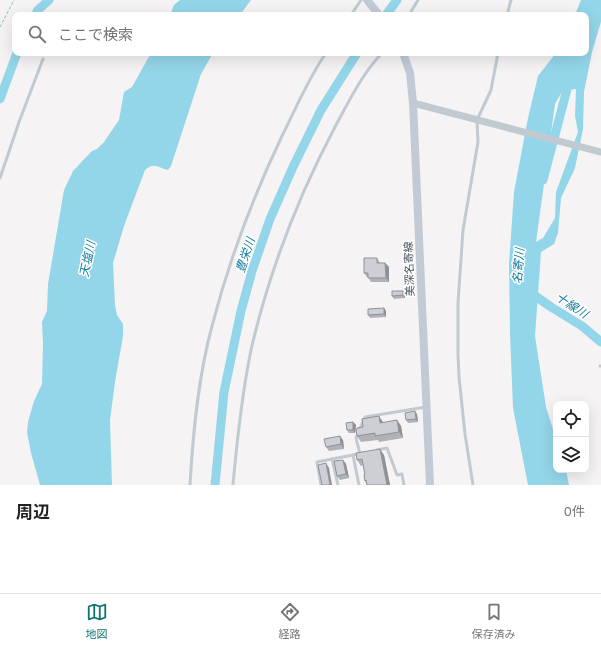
<!DOCTYPE html>
<html lang="ja">
<meta charset="utf-8">
<style>
body{margin:0;font-family:Poppins,"Noto Sans JP",sans-serif;background:#f2f2f2;color:#202124}
.controls{position:absolute;right:12px;bottom:12px;display:grid;overflow:hidden;border-radius:8px;box-shadow:0 4px 16px #0002}
.controls button{width:36px;height:36px;display:grid;place-items:center;padding:0;border:0;border-bottom:1px solid #e0e0e0;background:#fff;color:#202124;font:20px sans-serif}
.list{margin:0;padding:0;list-style:none}
h2{display:flex;justify-content:space-between;align-items:center;height:52px;margin:0;padding:0 16px;font-size:17px}
h2 small{font-size:13px;font-weight:400;color:#757577}
.icon{flex:none;width:22px;height:22px;fill:none;stroke:currentColor;stroke-width:2;stroke-linecap:round;stroke-linejoin:round}
.map{position:relative;flex:none;width:601px;height:485px;overflow:hidden}
.search{position:absolute;background:#fff;box-shadow:0 4px 16px #0002;left:12px;right:12px;top:12px;height:44px;display:flex;align-items:center;gap:10px;box-sizing:border-box;padding:0 14px;border-radius:8px;color:#757577;font-size:15px}
.sheet{height:108px;background:#fff}
nav{display:flex;justify-content:space-around;align-items:center;box-sizing:border-box;height:56px;border-top:1px solid #e0e0e0;background:#fff;font-size:11px;color:#757577}
nav a{display:grid;justify-items:center;gap:2px}
nav .on{color:#0f766e}
.map>svg:first-child{display:block}
.water{fill:#94d6e9;fill-rule:evenodd}
.lines{fill:none;stroke-linecap:round;stroke-linejoin:round}
.river{stroke:#94d6e9;stroke-width:9}
.path{stroke:#7ecca7;stroke-width:1;stroke-dasharray:3 2;stroke-linecap:butt}
.service{stroke:#c1cad1;stroke-width:3}
.tertiary{stroke:#c1cad1;stroke-width:7}
.secondary{stroke:#c2cbd5;stroke-width:8}
.wall{fill:#b0b2b7}
.shaded-wall{fill:#909195}
.building{fill:#cdcfd5;stroke:#909195}
.labels{text-anchor:middle;dominant-baseline:central;stroke-width:3;stroke-linejoin:round;paint-order:stroke}
.street-label{font-size:11px;fill:#4b5560;stroke:#fff}
.water-label{font-size:12px;font-style:italic;fill:#137c9c;stroke:#fff}
</style>
<div class="map">
<svg width="601" height="485" viewBox="0 0 601 485">
<rect width="100%" height="100%" fill="#f5f3f3"/>
<g class="water">
<polygon points="180,0 251,0 240,15 170,15 174,5"/>
<path d="M581,0H601V22L592,52L584,92L583,129L575,168L561,198L558,233L554,244L541,252L535,336L546,407L556,439V470H566L569,485H528L513,408L510,333L509,264L514,192L528,118L538,76L556,53H586V15H575ZM576,89L575,116L578,132L556,192L555,218L543,238L536,242L555,104L563,90Z"/>
<path d="M151,53H213L201,74L171,166L168,170C157,167 154,162 145,170L124,226L113,263L115,305L117,315L123,324V336L115,382L110,420L112,485H40L31,453L27,432L28,422L34,401L42,384L43,345L42,322L47,311L48,284L64,190L73,171L92,151L97,149L104,142L119,120L124,92L132,87Z"/>
</g>
<g class="lines">
<g class="river">
<polyline points="35,15 38,10 49,0"/>
<polyline points="386,15 397,0"/>
<polyline points="0,99 17,53"/>
<polyline points="543,180 570,78"/>
<polyline points="527,290 551,307 582,326 601,342"/>
<polyline points="215,485 224,392 241,311 252,271 270,219 293,167 321,110 357,53"/>
</g>
<polyline class="path" points="0,27 14,0"/>
<g class="service">
<polyline points="351,15 361,0"/>
<polyline points="409,15 418,0"/>
<polyline points="507,15 511,0"/>
<polyline points="0,178 19,122 43,59"/>
<polyline points="600,366 601,366"/>
<polyline points="377,450 387,448 397,475 402,474 404,485"/>
<polyline points="360,454 356,438 365,417 426,407"/>
<path d="M190,485C193,432 198,378 212,326C229,260 253,197 282,136C296,108 308,79 326,53"/>
<path d="M233,485C237,440 242,394 251,350C269,272 298,197 335,127C349,101 362,74 382,53"/>
<polyline points="321,485 317,462 332,459"/>
<polyline points="338,485 332,459 353,455"/>
<polyline points="359,485 353,455 360,454"/>
<polyline points="473,485 465,434 459,377 458,355 458,303 463,230 478,142 477,120 491,90 498,53"/>
</g>
<polyline class="tertiary" points="413,103 601,152"/>
<g class="secondary">
<polyline points="367,0 379,15"/>
<polyline points="403,53 410,73 413,103 430,485"/>
</g>
</g>
<g class="wall">
<polygon points="377,258 380,263 385,263 389,267 389,282 371,282 368,277 367,277 364,273"/>
<polygon points="403,291 405,294 405,298 394,299 392,296"/>
<polygon points="384,308 386,311 386,317 370,318 368,315"/>
<polygon points="417,414 418,422 408,423 406,420"/>
<polygon points="397,420 401,426 403,438 379,442 378,440 361,442 357,436 383,423"/>
<polygon points="353,422 356,425 355,433 349,433 347,430"/>
<polygon points="343,440 344,449 329,451 326,447"/>
<polygon points="384,455 390,485 367,485 365,481 365,475 363,465 361,466 357,460"/>
<polygon points="343,460 346,464 349,478 340,480 337,476"/>
</g>
<g class="shaded-wall">
<polygon points="385,263 389,267 389,282 386,278"/>
<polygon points="403,291 405,294 405,298 403,295"/>
<polygon points="384,308 386,311 386,317 384,314"/>
<polygon points="415,411 417,414 418,422 416,419"/>
<polygon points="379,416 383,422 380,423"/>
<polygon points="397,420 401,426 403,438 399,432"/>
<polygon points="353,422 356,425 355,433 353,430"/>
<polygon points="340,436 343,440 344,449 341,444"/>
<polygon points="380,449 384,455 390,485 387,485"/>
<polygon points="343,460 346,464 349,478 346,474"/>
<polygon points="326,463 329,468 332,485 330,485"/>
</g>
<g class="building">
<polygon points="364,258 377,258 377,263 385,263 386,278 368,278 368,273 364,273"/>
<polygon points="392,291 403,291 403,295 392,296"/>
<polygon points="384,308 384,314 368,315 368,309"/>
<polygon points="415,411 416,419 406,420 405,413"/>
<polygon points="379,416 380,423 397,420 399,432 375,436 375,433 357,436 356,430 357,428 363,427 362,419"/>
<polygon points="353,422 353,430 347,430 346,423"/>
<polygon points="340,436 341,444 326,447 324,439"/>
<polygon points="380,449 387,485 367,485 366,480 365,481 364,475 365,475 362,459 357,460 356,453"/>
<polygon points="343,460 346,474 337,476 334,461"/>
<polygon points="326,463 330,485 322,485 318,465"/>
</g>
<g class="labels">
<g class="street-label">
<text transform="translate(409 269) rotate(-92)">美深名寄線</text>
</g>
<g class="water-label">
<text transform="translate(245 255) rotate(-72)">豊栄川</text>
<text transform="translate(87 259) rotate(-78)">天塩川</text>
<text transform="translate(518 266) rotate(-85)">名寄川</text>
<text transform="translate(572 305) rotate(34)">十線川</text>
</g>
</g>
</svg>
<div class="controls">
<button><svg class="icon" aria-label="locate" viewBox="0 0 24 24"><circle cx="12" cy="12" r="6"/><path d="M12 2v4M12 18v4M2 12h4M18 12h4"/></svg></button>
<button><svg class="icon" aria-label="layers" viewBox="0 0 24 24"><path d="M12 4l9 5-9 5-9-5zM3 14l9 5 9-5"/></svg></button>
</div>
<div class="search"><svg class="icon" aria-label="search" viewBox="0 0 24 24"><circle cx="10" cy="10" r="6"/><path d="M15 15l6 6"/></svg>ここで検索</div>
</div>
<section class="sheet">
<h2>周辺<small>0件</small></h2>
<ul class="list">
</ul>
</section>
<nav>
<a class="on"><svg class="icon" aria-label="map" viewBox="0 0 24 24"><path d="M3 6l6-2 6 2 6-2v14l-6 2-6-2-6 2zM9 4v14M15 6v14"/></svg>地図</a>
<a><svg class="icon" aria-label="directions" viewBox="0 0 24 24"><path d="M12 3l9 9-9 9-9-9zM9 14v-3h6M13 9l2 2-2 2"/></svg>経路</a>
<a><svg class="icon" aria-label="saved" viewBox="0 0 24 24"><path d="M7 4h10v16l-5-4-5 4z"/></svg>保存済み</a>
</nav>
